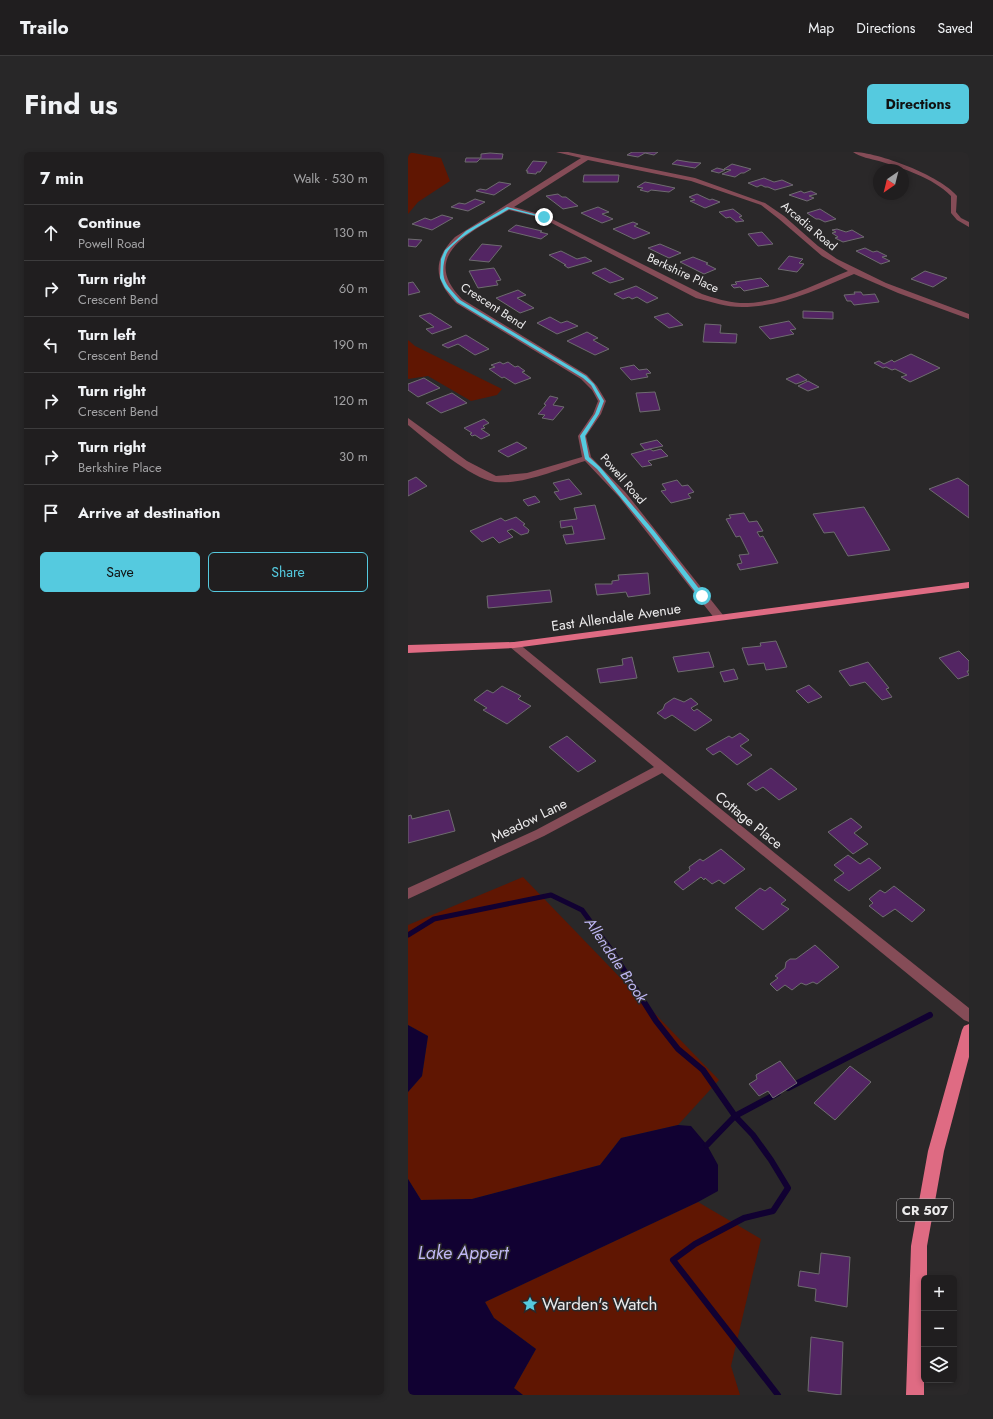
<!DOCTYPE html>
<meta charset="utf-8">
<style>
body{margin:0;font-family:Jost,sans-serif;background:#282728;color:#f1f3f6}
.controls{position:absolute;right:12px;bottom:12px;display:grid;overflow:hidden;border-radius:6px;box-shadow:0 2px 6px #0003}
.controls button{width:36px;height:36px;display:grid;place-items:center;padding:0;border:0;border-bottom:1px solid #3d3c3d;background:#201e1f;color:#f1f3f6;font:20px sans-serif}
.compass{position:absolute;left:465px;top:12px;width:36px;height:36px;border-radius:50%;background:#201e1f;box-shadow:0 2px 6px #0003;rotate:215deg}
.stop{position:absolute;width:12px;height:12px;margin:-9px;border:3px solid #55cadf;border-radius:50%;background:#fff}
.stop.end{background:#55cadf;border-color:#fff;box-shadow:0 1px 4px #0008}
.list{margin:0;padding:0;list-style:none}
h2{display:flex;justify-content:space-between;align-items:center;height:52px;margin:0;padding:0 16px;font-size:17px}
h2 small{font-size:13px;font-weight:400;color:#a2a2a4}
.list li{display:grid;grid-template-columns:26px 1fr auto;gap:12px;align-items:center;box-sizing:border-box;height:56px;padding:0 16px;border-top:1px solid #3d3c3d}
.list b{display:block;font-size:15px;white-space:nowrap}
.list p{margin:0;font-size:13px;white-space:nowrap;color:#a2a2a4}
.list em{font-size:13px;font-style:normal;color:#a2a2a4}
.actions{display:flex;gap:8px;padding:12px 16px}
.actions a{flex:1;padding:9px 0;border:1px solid #55cadf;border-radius:6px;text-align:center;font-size:14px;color:#55cadf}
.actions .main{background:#55cadf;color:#111}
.icon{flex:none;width:22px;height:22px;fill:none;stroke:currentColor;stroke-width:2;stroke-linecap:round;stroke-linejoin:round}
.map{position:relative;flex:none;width:561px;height:1243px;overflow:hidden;border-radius:6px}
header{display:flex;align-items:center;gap:24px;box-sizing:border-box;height:56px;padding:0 20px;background:#201e1f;border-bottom:1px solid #3d3c3d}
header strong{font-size:19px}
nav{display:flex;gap:22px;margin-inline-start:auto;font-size:14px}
.intro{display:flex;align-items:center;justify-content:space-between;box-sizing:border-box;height:96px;padding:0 24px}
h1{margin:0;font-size:28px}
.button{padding:10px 18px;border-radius:6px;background:#55cadf;color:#111;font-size:14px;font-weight:700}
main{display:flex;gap:24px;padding:0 24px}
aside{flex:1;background:#201e1f;border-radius:6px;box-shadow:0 2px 6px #0003}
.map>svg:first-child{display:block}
.green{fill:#601602}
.water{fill:#110132}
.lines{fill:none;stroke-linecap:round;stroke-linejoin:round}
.stream-far1{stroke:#110132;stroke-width:5}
.stream{stroke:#110132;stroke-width:6}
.building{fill:#532563;stroke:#6e6c6f}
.minor{fill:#854c57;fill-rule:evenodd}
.major{fill:#df6b83;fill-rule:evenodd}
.route{fill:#55cadf}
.labels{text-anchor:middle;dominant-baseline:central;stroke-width:3;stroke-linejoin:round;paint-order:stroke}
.far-street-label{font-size:12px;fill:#ecebec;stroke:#2a2829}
.shield{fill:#2a2829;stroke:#b2b0b2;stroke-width:1}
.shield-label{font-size:13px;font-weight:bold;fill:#ecebec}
.street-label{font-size:14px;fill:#ecebec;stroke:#2a2829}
.water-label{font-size:15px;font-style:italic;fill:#bfb7f4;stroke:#2a2829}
.near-poi-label{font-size:17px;fill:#ecebec;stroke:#2a2829;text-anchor:start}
.near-water-label{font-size:18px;font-style:italic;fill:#bfb7f4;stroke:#2a2829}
</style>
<header>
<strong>Trailo</strong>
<nav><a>Map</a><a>Directions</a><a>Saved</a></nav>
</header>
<div class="intro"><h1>Find us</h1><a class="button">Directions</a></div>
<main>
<aside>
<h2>7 min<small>Walk · 530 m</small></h2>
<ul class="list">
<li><svg class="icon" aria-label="ahead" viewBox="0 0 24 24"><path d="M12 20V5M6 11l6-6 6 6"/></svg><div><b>Continue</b><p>Powell Road</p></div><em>130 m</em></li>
<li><svg class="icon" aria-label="right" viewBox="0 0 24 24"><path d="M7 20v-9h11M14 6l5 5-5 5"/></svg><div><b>Turn right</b><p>Crescent Bend</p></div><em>60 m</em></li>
<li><svg class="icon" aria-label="left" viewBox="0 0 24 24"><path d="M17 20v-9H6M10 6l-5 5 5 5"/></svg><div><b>Turn left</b><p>Crescent Bend</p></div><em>190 m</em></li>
<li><svg class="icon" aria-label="right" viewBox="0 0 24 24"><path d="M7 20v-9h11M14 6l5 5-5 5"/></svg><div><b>Turn right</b><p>Crescent Bend</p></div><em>120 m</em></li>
<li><svg class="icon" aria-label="right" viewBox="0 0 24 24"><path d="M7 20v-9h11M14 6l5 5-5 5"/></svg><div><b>Turn right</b><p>Berkshire Place</p></div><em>30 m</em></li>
<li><svg class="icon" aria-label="arrive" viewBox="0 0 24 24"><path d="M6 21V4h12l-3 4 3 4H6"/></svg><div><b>Arrive at destination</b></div></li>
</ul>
<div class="actions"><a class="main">Save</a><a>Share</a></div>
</aside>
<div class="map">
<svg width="561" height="1243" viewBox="0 0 561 1243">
<rect width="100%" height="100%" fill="#2a2829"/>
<g class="green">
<polygon points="0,0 33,6 42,29 10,50 0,62"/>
<polygon points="0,188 7,194 94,237 89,243 63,249 20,224 0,227"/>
<polygon points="115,725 311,928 270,973 213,986 192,1013 64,1047 13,1048 0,1027 0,940 14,924 20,884 0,873 0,773"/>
<polygon points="290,1050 353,1087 323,1214 332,1243 115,1243 106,1236 128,1197 86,1166 77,1150"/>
</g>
<g class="water">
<polygon points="0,873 20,884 14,924 0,940"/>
<polygon points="270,973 283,974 299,993 310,1013 310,1039 290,1050 77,1150 86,1166 128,1197 106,1236 115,1243 0,1243 0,1027 13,1048 64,1047 192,1013 213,986"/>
</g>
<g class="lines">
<polyline class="stream-far1" points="0,783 26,767 143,743 174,758 204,799"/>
<g class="stream">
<polyline points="203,798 248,869 270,897 295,918 327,964 345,983 363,1008 380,1036 365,1059 336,1066 287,1092 265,1108 370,1243"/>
<polyline points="380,936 522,863"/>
<polyline points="299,993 327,964 370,941"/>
</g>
</g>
<g class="building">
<polygon points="224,0 250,0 246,3 237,1 230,5 219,3"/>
<polygon points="82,1 95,2 94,7 72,7 69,10 57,10 58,6 73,6 73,2"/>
<polygon points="269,8 281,10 293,11 287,16 264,12"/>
<polygon points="125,9 139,10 132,20 129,20 128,22 119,21 120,19 118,19"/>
<polygon points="324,12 343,17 336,21 333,21 327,25 314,22 323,18 316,17"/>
<polygon points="309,16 317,18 311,21 303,19"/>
<polygon points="176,23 211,23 210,30 175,30"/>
<polygon points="356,26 366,30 374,28 385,33 367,38 360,35 357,35 353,33 349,35 340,31"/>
<polygon points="91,30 103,32 86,43 68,39 72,37 78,38"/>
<polygon points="237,30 248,32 267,36 261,40 243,38 240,40 232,38 235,36 229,35"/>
<polygon points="393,39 396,41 403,39 409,42 401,44 406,46 399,49 381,43"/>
<polygon points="150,42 154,45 158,45 170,54 155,57 138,44"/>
<polygon points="289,42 302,48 304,47 312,50 297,56 282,49 287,48 281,45"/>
<polygon points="67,47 77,50 60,59 43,55 51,51 57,52"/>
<polygon points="190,55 201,60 194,62 205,67 194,71 173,61"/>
<polygon points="325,57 334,64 331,65 336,69 328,70 322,65 318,66 311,60"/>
<polygon points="412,57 428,67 417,70 411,67 408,67 399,61"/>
<polygon points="34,63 45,66 24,78 4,72 17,66 23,68"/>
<polygon points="225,70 230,72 226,74 242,81 226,87 205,77"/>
<polygon points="108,73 134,79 132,80 140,82 133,87 100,79"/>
<polygon points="429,77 438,80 444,78 456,85 435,90 427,86 430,85 424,81 428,80 424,78"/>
<polygon points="354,80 365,92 350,94 340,82"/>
<polygon points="0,87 14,88 8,95 0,94"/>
<polygon points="74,92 94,94 81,110 61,108"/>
<polygon points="252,92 273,101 261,106 240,96"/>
<polygon points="457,96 465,100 469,99 479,104 474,105 482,109 473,112 448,99"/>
<polygon points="153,99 169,107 177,105 184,109 160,116 156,113 158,113 141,103"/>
<polygon points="381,104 395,107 391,111 396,112 389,120 370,117"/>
<polygon points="285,105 300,111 298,112 308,117 296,122 272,110"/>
<polygon points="86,116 93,128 88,129 90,133 70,136 61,119"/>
<polygon points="197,116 216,127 202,131 184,121"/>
<polygon points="517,119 539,126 525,135 503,127"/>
<polygon points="353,126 361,134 336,139 332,135 326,136 323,133 329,132 327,130"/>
<polygon points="5,130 12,140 0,143 0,131"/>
<polygon points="228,134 250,146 239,151 229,145 224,147 221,145 215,147 206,142"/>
<polygon points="110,138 118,143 109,146 126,156 112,161 88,146"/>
<polygon points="446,140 453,140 455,143 467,142 471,150 446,153 443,149 439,149 436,143 447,142"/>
<polygon points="395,159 425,160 425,167 395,166"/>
<polygon points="22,161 44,175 24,182 18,177 26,175 11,164"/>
<polygon points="260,161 275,173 261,176 246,165"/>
<polygon points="142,165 153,171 159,169 170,174 149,182 129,171"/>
<polygon points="381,169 388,177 382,178 386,182 362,187 351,175"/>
<polygon points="297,172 313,173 312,181 329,182 328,191 295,190"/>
<polygon points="179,180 190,186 185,188 201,197 187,203 159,189"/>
<polygon points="58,183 81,197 67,203 50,192 40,196 34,193"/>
<polygon points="503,202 532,216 502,230 493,225 499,223 487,217 484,218 478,215 475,216 466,211 471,209 476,212 484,208 486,210"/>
<polygon points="92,210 95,212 100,210 107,215 110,214 117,219 114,220 123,226 107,232 96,225 94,226 81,217 87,215 83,213"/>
<polygon points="226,213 231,218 239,217 243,221 238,222 240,225 223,228 212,216"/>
<polygon points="390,222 399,228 388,232 378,227"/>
<polygon points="16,226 32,236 10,245 0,238 0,232"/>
<polygon points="400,229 411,235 400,239 390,234"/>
<polygon points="247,240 252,258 232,260 228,241"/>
<polygon points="44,241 59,251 33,261 18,251"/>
<polygon points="142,244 150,246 145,253 156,255 145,268 134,266 137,263 130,262 138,253 136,252"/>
<polygon points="76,267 81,271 75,274 77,276 73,277 82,283 73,287 67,283 64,284 62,282 64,281 56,276"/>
<polygon points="249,288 255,294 237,298 232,292"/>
<polygon points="109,290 119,296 100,305 90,299"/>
<polygon points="242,297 245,299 253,297 260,304 240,309 244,313 234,315 223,302"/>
<polygon points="8,325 19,334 0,344 0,329"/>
<polygon points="550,326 561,334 561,366 521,337"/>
<polygon points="161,327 174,342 152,348 146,340 151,339 145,331"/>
<polygon points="269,328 274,334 280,333 286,340 280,342 283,346 263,351 253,339 258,338 254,332"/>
<polygon points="127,344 132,350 120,354 115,348"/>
<polygon points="187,353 197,387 158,392 155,383 166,382 164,374 153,376 152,369 169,367 166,356"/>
<polygon points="456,355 482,398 440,404 426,380 416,381 405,362"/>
<polygon points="336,361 341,370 349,369 355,379 349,380 352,385 355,384 370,411 332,418 329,412 334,411 331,403 341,402 332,384 328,385 318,367 323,366 321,363"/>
<polygon points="108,365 117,372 115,373 121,378 120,381 113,383 104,377 99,379 105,385 91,391 85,385 74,390 62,379 93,366 97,369"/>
<polygon points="240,421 242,442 220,445 218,440 189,443 187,432 204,432 204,429 211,428 210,423"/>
<polygon points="142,438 144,450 80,456 79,444"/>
<polygon points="368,489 379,515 358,518 356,511 340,513 334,496 353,494 352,491"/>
<polygon points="551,499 561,509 561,519 559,519 561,523 550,527 531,506"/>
<polygon points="301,500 306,515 270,520 265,505"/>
<polygon points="224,505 229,526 192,531 189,517 215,513 214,507"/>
<polygon points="460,510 481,536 478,537 484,545 474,548 457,530 442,534 431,519"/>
<polygon points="326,517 330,527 316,530 312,520"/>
<polygon points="401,533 414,545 400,551 388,539"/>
<polygon points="94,534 113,544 110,547 123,554 99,572 75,558 79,556 66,548 79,538 85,541"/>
<polygon points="266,546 276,550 283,546 290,552 283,556 286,559 289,557 304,568 287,579 264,563 257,567 249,561 255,557 257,552"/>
<polygon points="332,581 341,588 332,594 344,603 329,613 312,599 305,603 298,597 321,584 324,586"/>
<polygon points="159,584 188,609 170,620 141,595"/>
<polygon points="363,616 389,637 371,648 355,635 348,639 339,632"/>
<polygon points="41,658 47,679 0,691 0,664 3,663 4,667"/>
<polygon points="443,666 454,675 446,681 460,692 445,702 420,680"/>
<polygon points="313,697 337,717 316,732 311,728 304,732 297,726 296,728 293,725 275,738 266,730 282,718 281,715 292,707 295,709"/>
<polygon points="440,703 452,712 461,706 473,716 441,739 426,728 436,721 426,713"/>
<polygon points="486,734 517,758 504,770 487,757 475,765 461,754 465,751 461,747 472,738 477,741"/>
<polygon points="362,735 378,748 373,752 381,757 355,778 327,756 352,736 357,739"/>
<polygon points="407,793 431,815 409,832 405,830 398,833 393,831 384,838 377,833 369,839 362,832 370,826 367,824 377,816 378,810 382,807 388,807"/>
<polygon points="372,909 389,931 365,946 360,939 351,944 341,932 349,927 348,923"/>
<polygon points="442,914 463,930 427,968 406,951"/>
<polygon points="413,1101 442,1105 439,1155 407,1149 408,1137 390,1134 392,1119 411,1122"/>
<polygon points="403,1185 435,1190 433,1243 400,1239"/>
</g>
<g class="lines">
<g class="minor">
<path d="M148,0H160L287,26L357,51L376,64L410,94L429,107L478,131L561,162V167L490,141L446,122C410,137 374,155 334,155C318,155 303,150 288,146L134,66L101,58C67,78 9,102 54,147L179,223L189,234L198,249L193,262L178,284L183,305L218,341L315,463L316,465L315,467H307L211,345L177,309C151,317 115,333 87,330C63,327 20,289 0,273V266L59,309L88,324L119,321L174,305L170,284L185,262L190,249L184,238L173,227L48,151C26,128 24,108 47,85L173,6ZM180,8L283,29L353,53L371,67L414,104L440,119C406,133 370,152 332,151C319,150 306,146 294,142L138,64L106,55Z"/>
<path d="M445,0C470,0 533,24 549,44L548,60L553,66L561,70V75L549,68L543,61V44C524,25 496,17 471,9C463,7 452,5 445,0Z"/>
<polygon points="106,490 110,491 368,702 561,856 561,870 556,868 254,621 136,684 0,747 0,736 128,678 246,615 102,495 101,493 102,491"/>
</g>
<g class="major">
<polygon points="561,430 561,436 106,496 0,501 0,493 106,490"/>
<polygon points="561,872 561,905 536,999 519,1094 519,1126 516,1126 516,1243 498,1243 503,1094 520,999 554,878 556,874"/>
</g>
</g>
<path class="route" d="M99,55L138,65L136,66L101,57C83,68 53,82 40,99C36,105 34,118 36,126C38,134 47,142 52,148L178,224L186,232L196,249L191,262L177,284L181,305L192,315L247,380L296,443V446H292L243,382L189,317L177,307L172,284L187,262L192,249L183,233L175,226L49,150L37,136L32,126L33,107L37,98L58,79Z"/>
<defs>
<g id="sight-bare" transform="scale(1.2)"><path d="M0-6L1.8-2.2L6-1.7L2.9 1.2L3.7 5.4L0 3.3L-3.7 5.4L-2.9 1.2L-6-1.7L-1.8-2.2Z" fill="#55cadf" stroke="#2a2829" stroke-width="2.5" paint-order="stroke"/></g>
</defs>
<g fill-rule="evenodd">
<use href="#sight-bare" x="122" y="1152"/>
</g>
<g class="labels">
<g class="far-street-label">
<text transform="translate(401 74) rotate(40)">Arcadia Road</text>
<text transform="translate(275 121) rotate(25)">Berkshire Place</text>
<text transform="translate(85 154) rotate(33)">Crescent Bend</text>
<text transform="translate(215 327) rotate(49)">Powell Road</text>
</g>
<rect class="shield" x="489" y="1047" width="56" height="22" rx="3"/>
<g class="shield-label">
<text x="517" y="1058">CR 507</text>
</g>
<g class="street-label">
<text transform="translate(208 465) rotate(-8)">East Allendale Avenue</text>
<text transform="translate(121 668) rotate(-26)">Meadow Lane</text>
<text transform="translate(341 668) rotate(39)">Cottage Place</text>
</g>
<g class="water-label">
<text transform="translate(208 808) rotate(56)">Allendale Brook</text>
</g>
<g class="near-poi-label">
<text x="134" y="1152">Warden's Watch</text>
</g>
<g class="near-water-label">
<text x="55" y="1101">Lake Appert</text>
</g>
</g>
</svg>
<div class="controls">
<button>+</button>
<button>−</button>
<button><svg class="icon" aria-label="layers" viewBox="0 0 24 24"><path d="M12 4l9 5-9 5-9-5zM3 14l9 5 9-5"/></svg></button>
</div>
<svg class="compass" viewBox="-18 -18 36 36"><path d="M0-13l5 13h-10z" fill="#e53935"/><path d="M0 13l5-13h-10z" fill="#a2a2a4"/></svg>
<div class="stop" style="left:294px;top:444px"></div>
<div class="stop end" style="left:136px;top:65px"></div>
</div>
</main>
